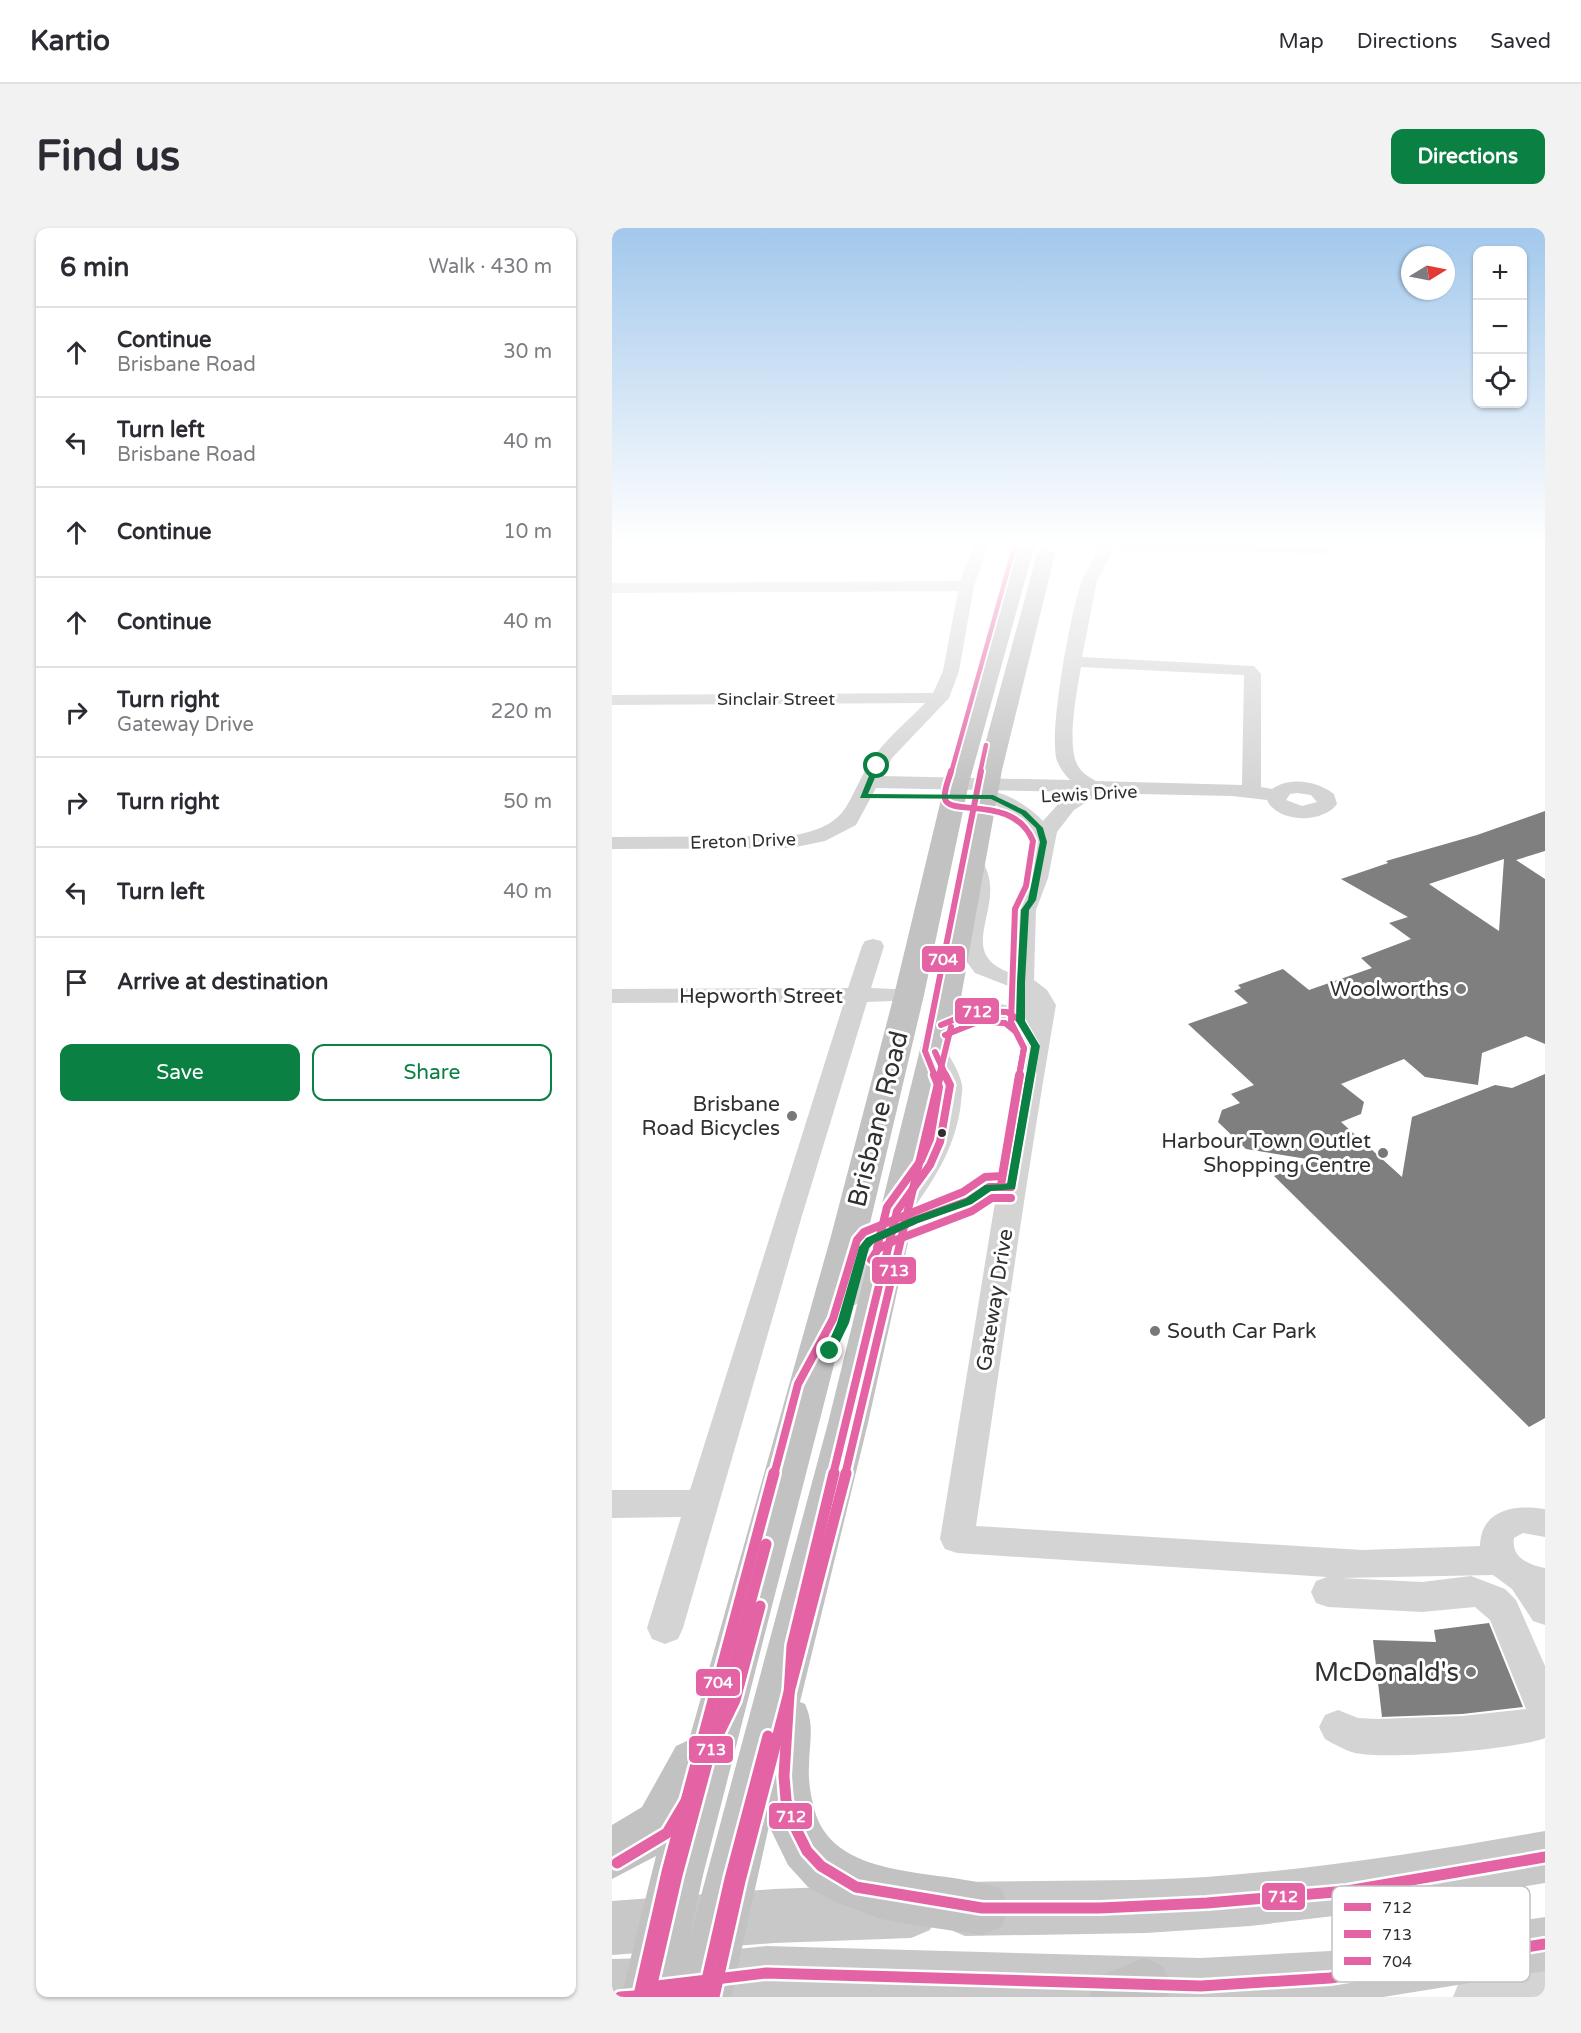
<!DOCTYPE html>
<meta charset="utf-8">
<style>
body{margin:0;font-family:"Varela Round",sans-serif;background:#f2f2f3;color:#2b2b33}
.controls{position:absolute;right:18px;top:18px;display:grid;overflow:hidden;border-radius:12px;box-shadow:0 2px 4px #0004}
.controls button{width:54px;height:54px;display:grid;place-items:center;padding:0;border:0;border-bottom:2px solid #e1e1e2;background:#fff;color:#2b2b33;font:30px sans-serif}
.compass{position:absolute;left:789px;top:18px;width:54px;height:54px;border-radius:50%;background:#fff;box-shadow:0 2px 4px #0004;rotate:80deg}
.stop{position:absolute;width:18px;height:18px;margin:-14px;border:4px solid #0b8043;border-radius:50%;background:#fff}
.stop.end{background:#0b8043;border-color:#fff;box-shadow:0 2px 6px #0008}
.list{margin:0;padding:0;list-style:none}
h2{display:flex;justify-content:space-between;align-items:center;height:78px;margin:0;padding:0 24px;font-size:26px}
h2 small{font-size:20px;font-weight:400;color:#7c7c81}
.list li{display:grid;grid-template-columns:39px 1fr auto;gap:18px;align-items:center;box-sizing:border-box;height:90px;padding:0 24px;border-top:2px solid #e1e1e2}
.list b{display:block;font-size:22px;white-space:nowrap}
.list p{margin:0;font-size:20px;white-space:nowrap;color:#7c7c81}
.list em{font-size:20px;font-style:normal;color:#7c7c81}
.actions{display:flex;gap:12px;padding:18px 24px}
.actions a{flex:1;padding:14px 0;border:2px solid #0b8043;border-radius:12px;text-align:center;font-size:21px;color:#0b8043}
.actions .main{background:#0b8043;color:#fff}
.icon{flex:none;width:33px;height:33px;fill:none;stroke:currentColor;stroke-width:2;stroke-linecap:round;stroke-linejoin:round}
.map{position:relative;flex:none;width:933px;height:1769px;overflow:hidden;border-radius:12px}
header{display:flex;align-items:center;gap:36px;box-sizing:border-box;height:84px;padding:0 30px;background:#fff;border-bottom:2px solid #e1e1e2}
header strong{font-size:28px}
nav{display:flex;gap:33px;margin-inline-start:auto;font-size:21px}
.intro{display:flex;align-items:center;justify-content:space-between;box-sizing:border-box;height:144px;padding:0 36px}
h1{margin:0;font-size:42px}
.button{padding:15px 27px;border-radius:12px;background:#0b8043;color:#fff;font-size:21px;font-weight:700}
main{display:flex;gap:36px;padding:0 36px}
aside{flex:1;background:#fff;border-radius:12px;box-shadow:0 2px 4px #0004}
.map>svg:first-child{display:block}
.building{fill:#7f7f7f;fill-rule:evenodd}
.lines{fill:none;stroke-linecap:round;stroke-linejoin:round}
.minor{fill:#d4d4d4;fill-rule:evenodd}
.major{fill:#c8c8c8;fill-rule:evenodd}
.highway{fill:#c2c2c2;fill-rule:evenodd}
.bus-1-far2-casing{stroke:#fff;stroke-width:10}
.bus-1-far1-casing{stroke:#fff;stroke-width:13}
.bus-1-casing{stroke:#fff;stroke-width:16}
.bus-2-far2-casing{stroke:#fff;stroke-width:10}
.bus-2-far1-casing{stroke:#fff;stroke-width:13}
.bus-2-casing{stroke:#fff;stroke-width:16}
.bus-3-far3-casing{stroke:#fff;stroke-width:8}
.bus-3-far2-casing{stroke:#fff;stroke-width:10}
.bus-3-far1-casing{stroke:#fff;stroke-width:13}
.bus-3-casing{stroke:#fff;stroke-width:16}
.bus-1-far2{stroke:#e463a4;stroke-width:6}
.bus-1-far1{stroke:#e463a4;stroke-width:8}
.bus-1{stroke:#e463a4;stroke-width:11}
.bus-2-far2{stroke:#e463a4;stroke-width:6}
.bus-2-far1{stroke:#e463a4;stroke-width:8}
.bus-2{stroke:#e463a4;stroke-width:11}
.bus-3-far3{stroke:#e463a4;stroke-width:4.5}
.bus-3-far2{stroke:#e463a4;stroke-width:6}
.bus-3-far1{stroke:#e463a4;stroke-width:8}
.bus-3{stroke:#e463a4;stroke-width:11}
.route{fill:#0b8043}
.poi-dot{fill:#787878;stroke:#fff;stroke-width:2}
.bus-dot{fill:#303030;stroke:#fff;stroke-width:2}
.labels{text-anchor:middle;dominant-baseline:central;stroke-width:6;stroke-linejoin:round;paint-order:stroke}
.far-street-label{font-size:18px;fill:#303030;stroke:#fff}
.poi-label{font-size:21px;fill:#303030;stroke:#fff;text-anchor:end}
.street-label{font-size:21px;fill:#303030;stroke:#fff}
.near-street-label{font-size:26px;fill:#303030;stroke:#fff}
.near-poi-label{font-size:26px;fill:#303030;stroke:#fff;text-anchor:end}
.key{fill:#fff;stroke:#c1c1c1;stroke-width:1.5}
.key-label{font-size:16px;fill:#303030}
.line-badge{stroke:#fff;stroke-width:2}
.badge-label{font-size:16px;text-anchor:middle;font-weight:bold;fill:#fff}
</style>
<header>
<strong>Kartio</strong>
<nav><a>Map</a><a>Directions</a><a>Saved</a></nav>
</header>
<div class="intro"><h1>Find us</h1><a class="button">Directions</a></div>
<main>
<aside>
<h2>6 min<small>Walk · 430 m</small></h2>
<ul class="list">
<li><svg class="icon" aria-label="ahead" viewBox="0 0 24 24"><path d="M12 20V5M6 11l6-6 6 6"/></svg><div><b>Continue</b><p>Brisbane Road</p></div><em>30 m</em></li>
<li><svg class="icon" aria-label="left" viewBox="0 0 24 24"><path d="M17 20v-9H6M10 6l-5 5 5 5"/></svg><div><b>Turn left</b><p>Brisbane Road</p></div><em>40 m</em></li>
<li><svg class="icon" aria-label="ahead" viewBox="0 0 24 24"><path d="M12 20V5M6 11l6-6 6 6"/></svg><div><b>Continue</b></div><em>10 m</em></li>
<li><svg class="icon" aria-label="ahead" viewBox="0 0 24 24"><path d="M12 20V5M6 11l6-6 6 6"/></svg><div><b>Continue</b></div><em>40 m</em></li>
<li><svg class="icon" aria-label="right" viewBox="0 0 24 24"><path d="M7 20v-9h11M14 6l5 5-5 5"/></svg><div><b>Turn right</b><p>Gateway Drive</p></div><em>220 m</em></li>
<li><svg class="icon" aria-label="right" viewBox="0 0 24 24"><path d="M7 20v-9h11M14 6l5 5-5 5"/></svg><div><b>Turn right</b></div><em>50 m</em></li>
<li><svg class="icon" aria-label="left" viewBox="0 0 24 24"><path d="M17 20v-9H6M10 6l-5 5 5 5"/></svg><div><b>Turn left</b></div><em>40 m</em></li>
<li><svg class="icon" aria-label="arrive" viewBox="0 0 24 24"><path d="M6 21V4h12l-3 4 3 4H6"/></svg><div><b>Arrive at destination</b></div></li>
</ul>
<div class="actions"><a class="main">Save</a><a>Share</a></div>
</aside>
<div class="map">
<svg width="933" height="1769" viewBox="0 0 933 1769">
<rect width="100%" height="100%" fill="#fff"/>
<g class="building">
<path d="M933,583V623L904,632L933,651V816L914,808L870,825L866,857L813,849L792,831L729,856L752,874L749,886L729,894L790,949L800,889L883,857L900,860L933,846V1190L917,1199L662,948L701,932L634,921L606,894L610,882L628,875L619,866L642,857L576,796L636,775L622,763L629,760L626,757L671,741L697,762L760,740L749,730L799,711L777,695L796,689L729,651L776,635L774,633L865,607ZM892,631L887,703L817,656Z"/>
<polygon points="877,1395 911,1479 850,1486 770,1489 761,1412 824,1414 822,1402"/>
</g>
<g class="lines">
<g class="minor">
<path d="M364,313H378L362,358L347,443L337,470L280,530L270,548L458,552C453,547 448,540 445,533C436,506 459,382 470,352C474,341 485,330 485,319L437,317L430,313H558L708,319L713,320L715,323L713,326L499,320V326L485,353L470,429L642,438L649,446V559L660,561C678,548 706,553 722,566L725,576C711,596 665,595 655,572L620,568L481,565L484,568L462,582L445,604L436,650L424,682L422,752L435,762L444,777C414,950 390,1124 364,1298L750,1322L868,1318C869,1281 903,1276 933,1281V1309L911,1305L902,1310C899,1330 917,1337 933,1340V1397L921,1393L900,1361L881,1347L729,1350L810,1354L859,1348L893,1361L904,1372L933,1438V1510C902,1522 776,1532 743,1525C732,1522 722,1516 713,1511L707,1499L713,1487L726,1482L746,1490L765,1491L850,1488L914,1481L878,1392L863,1379L810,1384L716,1379L704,1375L699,1364L704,1353L715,1349L345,1325L333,1321L328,1311L384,968L366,979L313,999L268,1020L249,1075L239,1078L229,1075L224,1068L238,1019L248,1006L293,985L346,967L367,953L387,950L412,820C408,813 405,805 400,799C380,772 345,808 321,802L317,797L321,792C346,781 371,771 398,778L399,759L363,745L349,726V710L359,664L352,636L355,632H369C400,675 338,724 399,745L402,682L415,650L422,614L412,595L371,569L381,563C400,568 418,579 431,593L448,574L467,564L264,560L244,597L213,613L179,620L0,621V609L179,608C245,596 231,571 264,526C278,507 297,492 313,475L0,477V467L321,465L331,443L346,363L0,365V355L348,353ZM469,439L632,447L630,557L484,553C477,549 470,545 466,538C454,518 465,463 469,439ZM685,565L699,567L705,574L690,578L674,572L678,566Z"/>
<polygon points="261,711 269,713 272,718 259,760 305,762 309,767 305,772 255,774 189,991 71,1400 66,1411 53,1416 40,1411 35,1400 69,1289 0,1290 0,1262 78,1262 232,774 0,775 0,761 236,760 250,718 253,713"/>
<path d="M323,817L332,819C338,829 348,845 350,857C351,862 349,870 349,875C344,917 325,947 302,980L292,983L282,980L278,974L306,935L315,914L322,883L326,857L311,824L314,819Z"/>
<path d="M933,1731V1769H841L847,1754C875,1742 903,1736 933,1731Z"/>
</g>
<g class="major">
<path d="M933,1603V1655L764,1683L638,1698L534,1705L353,1708L334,1700L326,1681L334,1662L353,1654C433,1652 514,1654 594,1649C708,1641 821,1623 933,1603Z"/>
<polygon points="299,1656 318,1664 326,1683 318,1702 299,1710 162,1715 0,1727 0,1673 162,1661"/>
<polygon points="933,1689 933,1743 771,1769 0,1769 0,1731 39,1730 154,1718 589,1730 718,1723"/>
</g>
<g class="highway">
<path d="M406,313H424L357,555L312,767L255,1008L91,1647L76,1716L216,1195L314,797L366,542L425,326L434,320L443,326L390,542L344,797L256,1195L188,1474L193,1476C203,1498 197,1515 197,1539C196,1553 199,1570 203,1584C225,1656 334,1639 389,1661L397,1680L389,1699L370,1707L302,1697L269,1691L221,1673L196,1659L176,1637L157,1598L119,1769H9L44,1628L0,1651V1597L30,1579L64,1518L77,1512L219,1008L282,767L333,555Z"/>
<polygon points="532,1730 551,1738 559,1757 555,1769 477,1769 485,1749"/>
</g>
<g class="bus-1-far2-casing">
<g id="bus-1-far2">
<polyline points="329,797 363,783 395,784 409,793 423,818 418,848"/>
<polyline points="323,824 334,848"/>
</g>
</g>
<g class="bus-1-far1-casing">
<g id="bus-1-far1">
<polyline points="399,959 418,847"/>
<polyline points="262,1011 303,992 356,973 377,959 399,959"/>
<polyline points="221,1247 285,983 318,937 328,914 338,857 333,847"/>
</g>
</g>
<g class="bus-1-casing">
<g id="bus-1">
<polyline points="222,1245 180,1418 172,1548 174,1572 180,1593 195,1623 209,1638 244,1659 370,1680 488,1680 595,1675 735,1663 933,1629"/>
<polyline points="45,1758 154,1745 589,1758 718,1750 933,1716"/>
<polyline points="37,1769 65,1647 154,1316"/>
<polyline points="91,1769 118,1651 156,1508"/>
</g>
</g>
<g class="bus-2-far2-casing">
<g id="bus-2-far2">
<polyline points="333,807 366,794 393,795 404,804 412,820 407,848"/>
<polyline points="327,848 339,799"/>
</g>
</g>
<g class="bus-2-far1-casing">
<g id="bus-2-far1">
<polyline points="389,957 408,847"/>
<polyline points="259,1032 266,1021 284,1012 360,983 380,970 399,970"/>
<polyline points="233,1247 328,847"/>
</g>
</g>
<g class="bus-2-casing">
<g id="bus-2">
<polyline points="5,1635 55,1605 74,1573 123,1472 148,1378"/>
<polyline points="8,1769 96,1763"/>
<polyline points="102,1769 128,1653 234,1245"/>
</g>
</g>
<g class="bus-3-far3-casing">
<g id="bus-3-far3">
<polyline points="339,545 404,313"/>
<polyline points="368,545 374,517"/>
</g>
</g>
<g class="bus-3-far2-casing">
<g id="bus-3-far2">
<path d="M339,543C337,551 331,564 333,571C338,589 402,566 421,613L414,658L403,681L399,794L412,820L407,848"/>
<polyline points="323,848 313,823 369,543"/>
</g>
</g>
<g class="bus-3-far1-casing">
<g id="bus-3-far1">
<polyline points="265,1020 275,979 309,932 318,911 327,859 322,847"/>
<polyline points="162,1247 186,1156 221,1091 245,1012 252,1004 351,964 373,949 390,948 407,847"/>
</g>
</g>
<g class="bus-3-casing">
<polyline id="bus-3" points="27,1767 55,1644 162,1245"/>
</g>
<use href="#bus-1-far2" class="bus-1-far2"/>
<use href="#bus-1-far1" class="bus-1-far1"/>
<use href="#bus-1" class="bus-1"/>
<use href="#bus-2-far2" class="bus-2-far2"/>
<use href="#bus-2-far1" class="bus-2-far1"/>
<use href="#bus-2" class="bus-2"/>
<use href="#bus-3-far3" class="bus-3-far3"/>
<use href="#bus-3-far2" class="bus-3-far2"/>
<use href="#bus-3-far1" class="bus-3-far1"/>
<use href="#bus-3" class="bus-3"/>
</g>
<linearGradient id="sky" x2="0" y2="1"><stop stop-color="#a2c8ec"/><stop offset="0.56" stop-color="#fff"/><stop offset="1" stop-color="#fff" stop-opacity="0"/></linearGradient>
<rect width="933" height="561" fill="url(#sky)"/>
<polygon class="route" points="265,536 268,538 256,566 381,567 414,583 431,600 435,614 424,672 417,682 413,754 413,793 428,818 403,961 379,963 360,976 306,995 262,1015 257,1020 237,1095 222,1126 218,1127 213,1123 225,1095 247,1019 254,1010 299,990 353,971 373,957 395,956 419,818 404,793 405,754 409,682 416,672 428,614 424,600 409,586 379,571 248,570 261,538"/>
<g class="poi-dot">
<circle cx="849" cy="761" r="6"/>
<circle cx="180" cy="888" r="6"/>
<circle cx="771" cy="925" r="6"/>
<circle cx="543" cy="1103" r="6"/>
<circle cx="859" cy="1444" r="6"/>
</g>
<circle class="bus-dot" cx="330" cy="905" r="5"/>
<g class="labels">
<g class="far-street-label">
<text x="164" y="471">Sinclair Street</text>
<text transform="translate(477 566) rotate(-3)">Lewis Drive</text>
<text transform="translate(131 613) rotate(-2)">Ereton Drive</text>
</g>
<g class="poi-label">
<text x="837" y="761">Woolworths</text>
<text x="168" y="876">Brisbane<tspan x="168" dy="24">Road Bicycles</tspan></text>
<text x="759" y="913">Harbour Town Outlet<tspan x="759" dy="24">Shopping Centre</tspan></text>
<text x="555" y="1103" text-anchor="start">South Car Park</text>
</g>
<g class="street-label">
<text x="149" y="768">Hepworth Street</text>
<text transform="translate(383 1072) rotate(-81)">Gateway Drive</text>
</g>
<g class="near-street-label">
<text transform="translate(266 891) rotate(-76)">Brisbane Road</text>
</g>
<g class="near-poi-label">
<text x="847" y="1444">McDonald's</text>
</g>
</g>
<rect x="720" y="1658" width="198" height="96" rx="9" class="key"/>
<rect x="732" y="1675" width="27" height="8" fill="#e463a4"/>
<rect x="732" y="1702" width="27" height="8" fill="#e463a4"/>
<rect x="732" y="1729" width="27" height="8" fill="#e463a4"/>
<g class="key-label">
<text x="770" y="1685">712</text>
<text x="770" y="1712">713</text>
<text x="770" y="1739">704</text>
</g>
<g class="line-badge">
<rect x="309" y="717" width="45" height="28" rx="6" fill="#e463a4"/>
<rect x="342" y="769" width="46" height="28" rx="6" fill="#e463a4"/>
<rect x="259" y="1028" width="46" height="29" rx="6" fill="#e463a4"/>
<rect x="83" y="1440" width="46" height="29" rx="6" fill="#e463a4"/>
<rect x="76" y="1507" width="46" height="29" rx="6" fill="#e463a4"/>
<rect x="156" y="1574" width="45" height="28" rx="6" fill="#e463a4"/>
<rect x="649" y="1654" width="45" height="29" rx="6" fill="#e463a4"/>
</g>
<g class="badge-label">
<text x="331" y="737">704</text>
<text x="365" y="789">712</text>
<text x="282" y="1048">713</text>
<text x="106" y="1460">704</text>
<text x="99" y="1527">713</text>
<text x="179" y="1594">712</text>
<text x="671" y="1674">712</text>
</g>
</svg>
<div class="controls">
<button>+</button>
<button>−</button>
<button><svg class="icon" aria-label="locate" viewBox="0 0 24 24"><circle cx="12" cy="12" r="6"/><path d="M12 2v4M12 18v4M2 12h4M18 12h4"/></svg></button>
</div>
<svg class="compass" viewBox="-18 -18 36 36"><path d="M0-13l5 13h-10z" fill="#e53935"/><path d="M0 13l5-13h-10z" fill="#7c7c81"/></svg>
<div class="stop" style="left:265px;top:538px"></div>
<div class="stop end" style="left:218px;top:1123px"></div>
</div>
</main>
